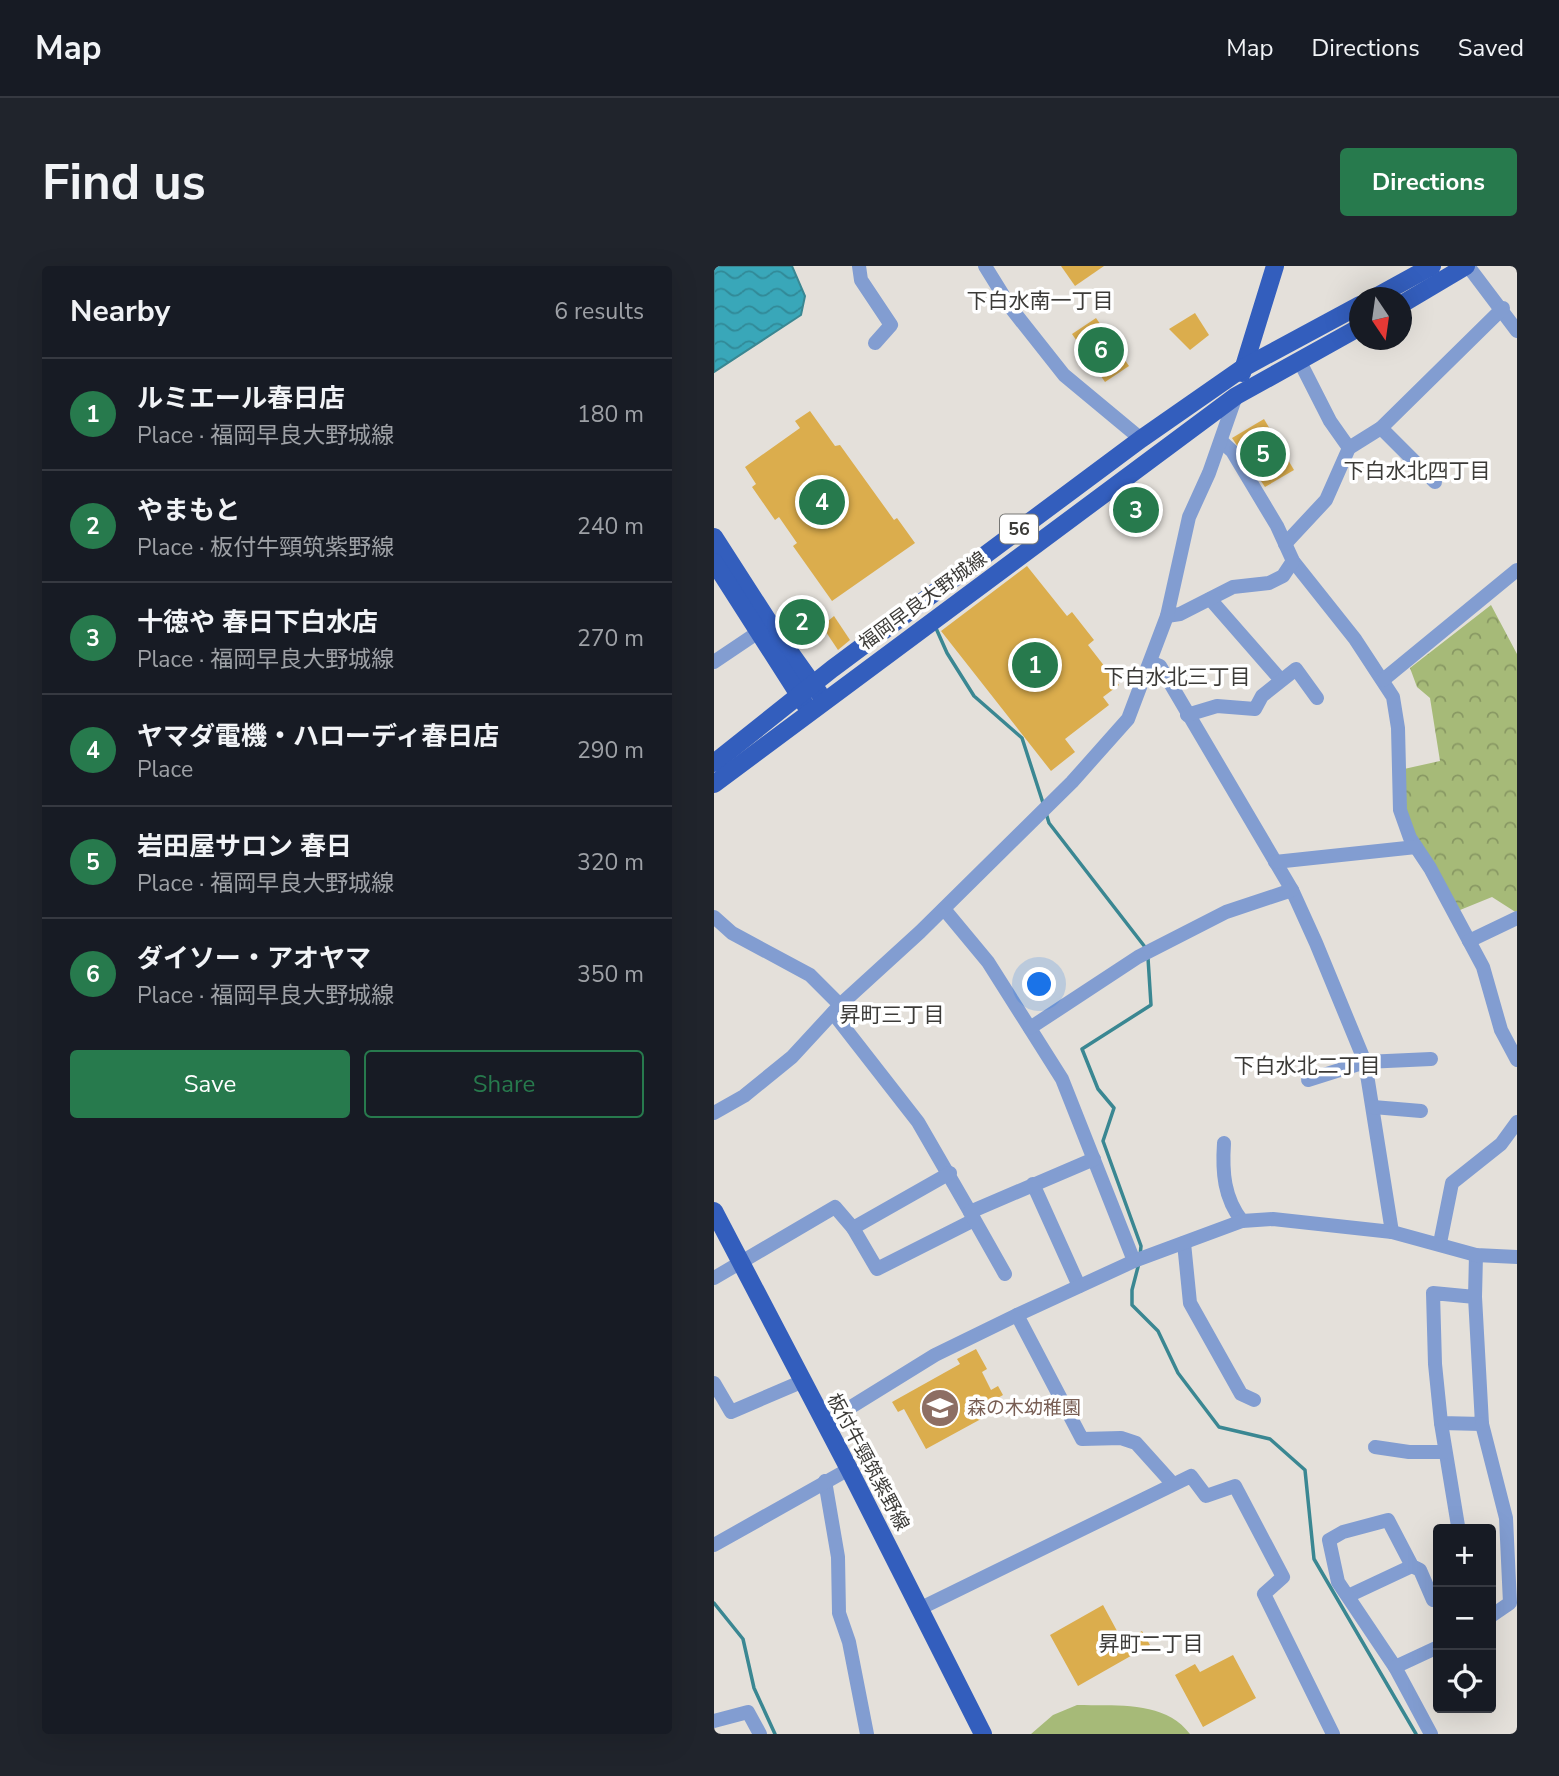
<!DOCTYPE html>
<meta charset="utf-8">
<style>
body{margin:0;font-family:"Nunito Sans","Noto Sans JP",sans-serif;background:#20242c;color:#f1f3f6}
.controls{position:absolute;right:21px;bottom:21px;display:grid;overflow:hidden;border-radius:7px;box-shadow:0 7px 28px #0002}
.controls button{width:63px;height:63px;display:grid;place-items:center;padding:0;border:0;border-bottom:2px solid #363941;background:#171b24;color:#f1f3f6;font:35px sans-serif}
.compass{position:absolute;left:635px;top:21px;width:63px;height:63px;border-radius:50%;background:#171b24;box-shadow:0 7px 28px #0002;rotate:167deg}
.you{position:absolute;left:326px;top:719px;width:24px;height:24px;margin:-18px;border:5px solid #fff;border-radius:50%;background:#1a73e8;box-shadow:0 0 0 10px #1a73e833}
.badge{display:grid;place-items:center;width:46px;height:46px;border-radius:50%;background:#277a4d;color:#fff;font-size:23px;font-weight:700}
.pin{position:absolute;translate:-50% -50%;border:4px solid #fff;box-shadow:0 2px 7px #0006}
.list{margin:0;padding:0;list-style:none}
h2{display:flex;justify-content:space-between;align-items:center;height:91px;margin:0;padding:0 28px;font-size:30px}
h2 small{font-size:23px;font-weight:400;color:#9ea1a6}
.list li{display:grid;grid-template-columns:46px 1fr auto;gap:21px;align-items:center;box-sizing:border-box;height:112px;padding:0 28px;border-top:2px solid #363941}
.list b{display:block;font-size:26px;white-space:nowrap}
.list p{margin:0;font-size:23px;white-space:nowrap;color:#9ea1a6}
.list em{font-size:23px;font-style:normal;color:#9ea1a6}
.actions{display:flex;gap:14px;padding:21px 28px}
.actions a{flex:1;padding:16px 0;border:2px solid #277a4d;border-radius:7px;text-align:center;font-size:24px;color:#277a4d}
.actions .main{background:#277a4d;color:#fff}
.icon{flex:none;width:38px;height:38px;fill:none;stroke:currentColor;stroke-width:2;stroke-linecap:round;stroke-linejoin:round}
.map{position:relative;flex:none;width:803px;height:1468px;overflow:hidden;border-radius:7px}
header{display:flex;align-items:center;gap:42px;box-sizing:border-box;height:98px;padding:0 35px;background:#171b24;border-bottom:2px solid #363941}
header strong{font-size:33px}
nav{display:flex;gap:38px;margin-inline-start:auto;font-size:24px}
.intro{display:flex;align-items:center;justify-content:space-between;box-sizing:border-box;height:168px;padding:0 42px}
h1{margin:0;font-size:49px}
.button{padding:18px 32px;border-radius:7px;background:#277a4d;color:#fff;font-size:24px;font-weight:700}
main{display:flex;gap:42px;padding:0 42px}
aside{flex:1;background:#171b24;border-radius:7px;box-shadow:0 7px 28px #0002}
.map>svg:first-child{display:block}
.park{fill:url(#park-crowns)}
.garden{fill:#a6ba78}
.water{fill:url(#water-waves);stroke:#3a8792;stroke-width:2}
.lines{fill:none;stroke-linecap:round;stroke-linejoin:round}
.stream{stroke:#3a8792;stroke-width:3.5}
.building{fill:#dbad4d}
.minor{stroke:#829dd1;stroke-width:14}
.major{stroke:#335ebd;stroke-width:18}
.labels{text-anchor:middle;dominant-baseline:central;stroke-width:7;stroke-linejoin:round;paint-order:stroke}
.shield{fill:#fff;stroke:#767674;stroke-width:2}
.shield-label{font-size:18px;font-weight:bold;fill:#3c3b38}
.street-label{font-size:19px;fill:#3c3b38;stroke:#fff}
.education-label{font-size:19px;fill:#785e54;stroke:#fff;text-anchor:start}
.neighbourhood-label{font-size:21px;fill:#3c3b38;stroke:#fff}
</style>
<header>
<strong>Map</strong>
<nav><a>Map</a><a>Directions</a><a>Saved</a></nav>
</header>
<div class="intro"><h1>Find us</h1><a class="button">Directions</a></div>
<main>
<aside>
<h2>Nearby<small>6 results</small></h2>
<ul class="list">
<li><span class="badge">1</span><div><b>ルミエール春日店</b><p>Place · 福岡早良大野城線</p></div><em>180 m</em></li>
<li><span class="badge">2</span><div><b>やまもと</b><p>Place · 板付牛頸筑紫野線</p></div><em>240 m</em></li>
<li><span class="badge">3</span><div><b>十徳や 春日下白水店</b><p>Place · 福岡早良大野城線</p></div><em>270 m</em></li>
<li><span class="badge">4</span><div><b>ヤマダ電機・ハローディ春日店</b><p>Place</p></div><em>290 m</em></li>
<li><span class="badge">5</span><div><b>岩田屋サロン 春日</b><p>Place · 福岡早良大野城線</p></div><em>320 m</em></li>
<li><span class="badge">6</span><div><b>ダイソー・アオヤマ</b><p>Place · 福岡早良大野城線</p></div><em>350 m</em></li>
</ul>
<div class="actions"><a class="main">Save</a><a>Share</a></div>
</aside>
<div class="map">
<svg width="803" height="1468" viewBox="0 0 803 1468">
<defs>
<pattern id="park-crowns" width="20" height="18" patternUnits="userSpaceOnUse" patternTransform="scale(1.75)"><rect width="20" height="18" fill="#a6ba78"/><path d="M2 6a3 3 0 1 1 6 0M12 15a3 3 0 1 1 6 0" fill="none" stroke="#889863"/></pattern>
<pattern id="water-waves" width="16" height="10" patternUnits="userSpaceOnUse" patternTransform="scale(1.75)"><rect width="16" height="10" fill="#39a7b9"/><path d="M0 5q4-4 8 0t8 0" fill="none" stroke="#318997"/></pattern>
</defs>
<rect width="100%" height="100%" fill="#e4e0da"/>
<polygon class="park" points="777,339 803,388 803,647 778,631 746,644 702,571 691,544 690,503 726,495 716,432 703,421 696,402"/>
<path class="garden" d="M363,1439C401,1440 451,1434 476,1468H317L339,1449Z"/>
<polygon class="water" points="0,0 78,0 91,30 87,49 0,106"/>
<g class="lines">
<g class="stream">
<polyline points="221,360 233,387 260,430 308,472 330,540"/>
<polyline points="332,547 335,557 431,681"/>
<polyline points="426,990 427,980 389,875 400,842 384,823 368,783 437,739 434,692"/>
<polyline points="425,997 418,1024 418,1039 444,1065 464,1107 505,1161 556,1173 591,1204 600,1293 702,1468"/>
<polyline points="0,1337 29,1373 40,1422 61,1468"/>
</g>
</g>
<g class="building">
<polygon points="347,0 390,0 361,20"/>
<polygon points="481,47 495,69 476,84 455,63"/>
<polygon points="382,52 415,100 391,116 358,68"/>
<polygon points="96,145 121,180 126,179 180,254 183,252 201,277 118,335 79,280 83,277 65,251 61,254 38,221 42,218 31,201 86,162 81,155"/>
<polygon points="550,153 580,204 551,221 518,172"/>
<polygon points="428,219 448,244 415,269 396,245"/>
<polygon points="313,300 353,350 358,346 380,374 374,379 405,419 389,431 395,439 351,473 361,486 337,505 227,365"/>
<polygon points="85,344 98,362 90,367 78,350"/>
<polygon points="120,350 136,374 124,384 108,360"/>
<polygon points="262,1083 273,1103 268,1106 277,1124 284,1120 289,1129 273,1138 278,1147 212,1183 190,1143 184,1146 178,1136 246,1098 243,1093"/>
<polygon points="389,1339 409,1376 428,1365 436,1379 364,1420 336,1369"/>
<polygon points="519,1389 542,1432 489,1461 461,1409 481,1398 486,1406"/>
</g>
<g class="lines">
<g class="minor">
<polyline points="145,0 147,14 177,59 161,77"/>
<polyline points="271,0 297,42 350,109 427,173"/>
<polyline points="754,0 803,65"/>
<polyline points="585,94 616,155 635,182"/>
<polyline points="667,162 721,216"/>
<polyline points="507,175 518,185 563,260 579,295 641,373 679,431 684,462 686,544 696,572 716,602 769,701 787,764 803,794"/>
<polyline points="571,278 612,234 635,182 667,162 789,42"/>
<polyline points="496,333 566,413"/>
<polyline points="453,350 466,348 519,321 555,317 569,310 579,295"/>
<polyline points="0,396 43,367"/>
<polyline points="436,396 446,400 578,624 602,677 651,796 678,966"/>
<polyline points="669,414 803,304"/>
<polyline points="473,449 503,440 541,443 548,430 582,403 603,432"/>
<polyline points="561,596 702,581"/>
<polyline points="230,643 274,696 348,813 420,995"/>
<polyline points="0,651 18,667 96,709 126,739"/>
<polyline points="755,675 803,652"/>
<polyline points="119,747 204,856 256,946"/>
<polyline points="316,762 424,691 512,646 578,624"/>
<polyline points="594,814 651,796 717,793"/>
<polyline points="659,841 707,845"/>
<polyline points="0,847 30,830 78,791 126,739 206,666 358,516 414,453 453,350 475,251 495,207 522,130"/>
<path d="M510,877C508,906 510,932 528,955"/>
<polyline points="319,918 365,1020"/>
<polyline points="139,962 163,1003 260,954"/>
<polyline points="470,977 476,1037 527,1128 540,1134"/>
<polyline points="726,977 738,917 787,878 803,856"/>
<polyline points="291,1008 256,946 380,893"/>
<polyline points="0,1012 121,941 139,962 236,907"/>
<polyline points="761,1031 719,1027 721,1098 727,1157 768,1158 761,1031 762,989"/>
<polyline points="303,1049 368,1173 407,1172 422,1177 458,1217"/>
<polyline points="0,1117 17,1146 87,1116"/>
<polyline points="111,1157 221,1089 303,1049 420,995 528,955 559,953 678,966 762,989 803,991"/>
<polyline points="727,1157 744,1260"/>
<polyline points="768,1158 792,1252 796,1337 777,1350"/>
<polyline points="661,1181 695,1186 730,1186"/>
<polyline points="111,1215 124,1291 125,1347 135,1376 153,1468"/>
<polyline points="0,1279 135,1203"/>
<polyline points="634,1330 698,1300"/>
<polyline points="207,1342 477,1210 492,1230 521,1220 569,1311 550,1328 619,1468"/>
<polyline points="681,1401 624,1316 615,1274 629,1266 674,1254 698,1300 706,1304 719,1334"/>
<polyline points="0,1455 34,1446 46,1468"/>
<polyline points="717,1468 681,1401 724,1381"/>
</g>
<g class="major">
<polyline points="660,32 718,0"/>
<polyline points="688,38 752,0"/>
<polyline points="528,107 561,0"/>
<polyline points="0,271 58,361 105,427"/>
<polyline points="0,296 92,440"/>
<polyline points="0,497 118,403 427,173 529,102 646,39"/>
<polyline points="0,518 522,130 646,61"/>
<polyline points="0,945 135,1203 269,1468"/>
</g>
</g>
<defs>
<g id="school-disc" transform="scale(2.0125)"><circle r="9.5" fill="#8d6e63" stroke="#fff"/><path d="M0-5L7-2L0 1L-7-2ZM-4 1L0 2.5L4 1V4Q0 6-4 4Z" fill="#fff"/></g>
</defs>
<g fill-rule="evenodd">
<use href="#school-disc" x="226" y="1142"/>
</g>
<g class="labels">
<rect class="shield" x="286" y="248.5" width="38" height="29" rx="5"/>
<g class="shield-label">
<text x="305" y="263">56</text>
</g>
<g class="street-label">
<text transform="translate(209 335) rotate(-36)">福岡早良大野城線</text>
<text transform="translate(154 1196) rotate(62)">板付牛頸筑紫野線</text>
</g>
<g class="education-label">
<text x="253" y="1142">森の木幼稚園</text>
</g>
<g class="neighbourhood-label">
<text x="326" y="35">下白水南一丁目</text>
<text x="703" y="205">下白水北四丁目</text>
<text x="463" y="411">下白水北三丁目</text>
<text x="178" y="749">昇町三丁目</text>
<text x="593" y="800">下白水北二丁目</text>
<text x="437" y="1378">昇町二丁目</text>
</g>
</g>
</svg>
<div class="controls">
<button>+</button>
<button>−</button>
<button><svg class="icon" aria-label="locate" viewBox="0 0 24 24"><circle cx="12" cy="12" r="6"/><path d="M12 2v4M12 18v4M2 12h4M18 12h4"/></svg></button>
</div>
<svg class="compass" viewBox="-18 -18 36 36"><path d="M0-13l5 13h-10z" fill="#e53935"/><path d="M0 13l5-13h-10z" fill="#9ea1a6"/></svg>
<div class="you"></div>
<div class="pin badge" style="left:321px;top:399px">1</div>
<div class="pin badge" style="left:88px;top:356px">2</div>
<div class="pin badge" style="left:422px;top:244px">3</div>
<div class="pin badge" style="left:108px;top:236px">4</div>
<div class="pin badge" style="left:549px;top:188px">5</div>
<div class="pin badge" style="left:387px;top:84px">6</div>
</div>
</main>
